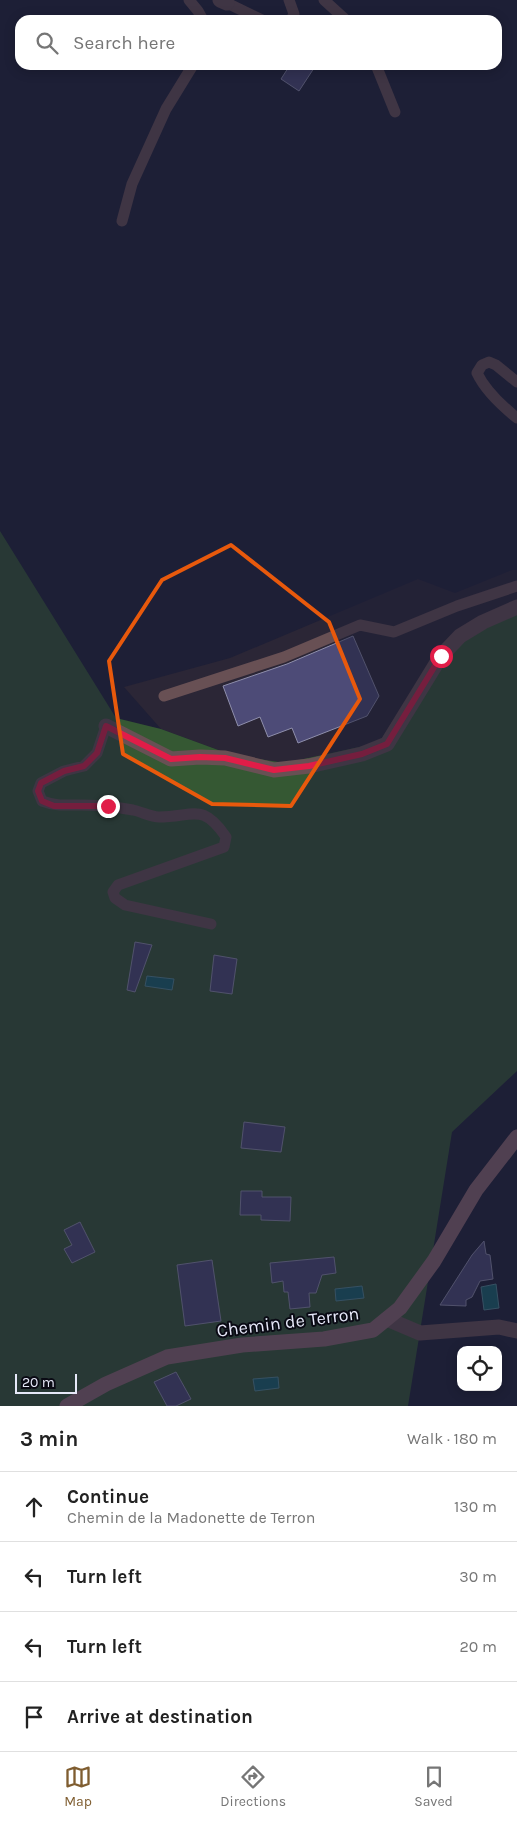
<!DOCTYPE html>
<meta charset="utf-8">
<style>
body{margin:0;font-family:Karla,sans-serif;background:#f2f2f2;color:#222}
.controls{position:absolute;right:15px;bottom:15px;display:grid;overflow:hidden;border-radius:10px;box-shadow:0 2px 12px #0003}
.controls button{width:45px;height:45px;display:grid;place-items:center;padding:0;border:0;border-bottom:1px solid #e0e0e0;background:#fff;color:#222;font:25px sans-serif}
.scale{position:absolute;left:15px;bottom:12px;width:62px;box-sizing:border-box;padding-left:5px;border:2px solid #e6e8f8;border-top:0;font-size:14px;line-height:18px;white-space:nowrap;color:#e6e8f8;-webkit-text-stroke:4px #0a0a14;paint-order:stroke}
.stop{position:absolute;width:15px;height:15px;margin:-11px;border:4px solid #e11d48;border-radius:50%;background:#fff}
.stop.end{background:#e11d48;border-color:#fff;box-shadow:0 1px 5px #0008}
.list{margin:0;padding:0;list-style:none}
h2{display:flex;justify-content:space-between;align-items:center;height:65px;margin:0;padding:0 20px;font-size:21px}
h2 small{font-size:16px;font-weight:400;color:#767676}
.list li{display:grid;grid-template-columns:32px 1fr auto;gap:15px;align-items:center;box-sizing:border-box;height:70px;padding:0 20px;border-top:1px solid #e0e0e0}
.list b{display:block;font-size:19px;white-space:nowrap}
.list p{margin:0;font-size:16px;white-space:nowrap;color:#767676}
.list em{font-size:16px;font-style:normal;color:#767676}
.icon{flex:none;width:28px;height:28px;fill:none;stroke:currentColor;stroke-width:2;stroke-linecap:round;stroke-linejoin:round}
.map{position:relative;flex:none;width:517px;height:1406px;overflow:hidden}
.search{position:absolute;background:#fff;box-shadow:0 2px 12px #0003;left:15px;right:15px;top:15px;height:55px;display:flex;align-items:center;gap:12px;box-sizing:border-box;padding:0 18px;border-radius:15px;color:#767676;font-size:19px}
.sheet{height:345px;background:#fff}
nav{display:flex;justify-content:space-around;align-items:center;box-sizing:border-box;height:70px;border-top:1px solid #e0e0e0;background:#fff;font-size:14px;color:#767676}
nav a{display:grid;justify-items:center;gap:2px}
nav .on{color:#7f5d30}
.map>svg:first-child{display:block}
.industrial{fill:#2b2636}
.forest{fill:#355833}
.water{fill:#16646d;stroke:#548c97}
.building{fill:#4d4b77;stroke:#8f8fac}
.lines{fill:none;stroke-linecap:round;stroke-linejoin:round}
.lane{stroke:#685054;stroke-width:11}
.street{stroke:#685054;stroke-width:15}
.secondary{stroke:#8f6971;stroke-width:15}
.route{stroke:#e11d48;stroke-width:6}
.marked{fill:none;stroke:#e8590c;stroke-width:4;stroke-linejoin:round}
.labels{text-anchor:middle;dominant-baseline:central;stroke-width:4;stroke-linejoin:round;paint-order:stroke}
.street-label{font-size:18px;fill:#e6e8f8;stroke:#0a0a14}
</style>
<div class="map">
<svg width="517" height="1406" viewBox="0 0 517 1406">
<rect width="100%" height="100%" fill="#1e1f36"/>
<polygon class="industrial" points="512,570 517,570 517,600 382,738 368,745 281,764 232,755 161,729 124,687 230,658 418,579 455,593"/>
<polygon class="forest" points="0,531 116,718 161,729 232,755 285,763 368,745 382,738 436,652 517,600 517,1071 452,1132 408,1406 0,1406"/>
<g class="water">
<polygon points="147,976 174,979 172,990 145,986"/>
<polygon points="496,1284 499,1308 484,1310 481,1287"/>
<polygon points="362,1286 364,1298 336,1301 335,1289"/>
<polygon points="278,1377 279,1388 255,1391 253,1379"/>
</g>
<g class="building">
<polygon points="290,65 316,65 299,91 281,79"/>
<polygon points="353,636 379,696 367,716 298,743 292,728 268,737 260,717 238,726 223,686 287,664"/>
<polygon points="135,942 152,945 135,992 127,990"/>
<polygon points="214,955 237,959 232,994 210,991"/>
<polygon points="244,1122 285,1127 281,1152 241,1148"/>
<polygon points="241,1191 262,1191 262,1197 291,1197 290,1221 261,1220 261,1215 240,1215"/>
<polygon points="80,1222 95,1252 72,1263 64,1249 72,1245 64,1230"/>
<polygon points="484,1241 486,1254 490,1255 493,1279 480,1281 472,1297 466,1300 466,1306 440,1305 472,1255"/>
<polygon points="334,1257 336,1273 322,1275 316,1293 309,1293 310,1307 290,1309 288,1292 284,1292 283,1281 272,1283 270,1263"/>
<polygon points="212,1260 221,1321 185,1326 177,1265"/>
<polygon points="176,1372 191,1399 176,1406 167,1406 154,1382"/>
</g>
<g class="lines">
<g class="lane">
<polyline points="189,0 198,11 203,20"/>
<polyline points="289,0 294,14 291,20"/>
<polyline points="324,0 346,20"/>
<polyline points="227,3 262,20"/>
<polyline points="376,65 395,112"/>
<polyline points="122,221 132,184 166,109 193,65"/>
<path d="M517,382L496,365L489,362L482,365L477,373C485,390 502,406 517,418"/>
<polyline points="164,696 284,657 360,625 394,632 457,606 517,586"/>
<path d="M106,726L97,753L84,766L64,771L41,783L38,791L42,801C55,806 66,805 80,805C98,805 116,807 133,810C142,812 151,817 159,817C194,817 202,802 226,837L224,847L118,885L113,892L115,898L125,905L211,924"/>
</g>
<g class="street">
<polyline points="220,0 227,3"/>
<polyline points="106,726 171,759 200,757 225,758 274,770 309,766 362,754 387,744 441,656 460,636 483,622 517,607"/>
<polyline points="387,1319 420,1333 499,1327 517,1331"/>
</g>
<polyline class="secondary" points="67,1406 106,1384 167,1357 242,1345 324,1339 373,1330 400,1308 434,1261 476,1190 517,1137"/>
</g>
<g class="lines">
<polyline class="route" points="108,806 54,806 42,801 38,791 41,783 64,771 84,766 97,753 106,726 171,759 200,757 225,758 274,770 309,766 362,754 387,744 441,656"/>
</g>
<path d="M0 0H517V1406H0ZM231,545L329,622L360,699L291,806L212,804L123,754L109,661L162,580Z" fill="#1e1f36" fill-opacity=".55" fill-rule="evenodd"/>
<path class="marked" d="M231,545L329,622L360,699L291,806L212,804L123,754L109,661L162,580Z"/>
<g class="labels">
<g class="street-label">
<text transform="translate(288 1322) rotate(-7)">Chemin de Terron</text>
</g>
</g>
</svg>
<div class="controls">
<button><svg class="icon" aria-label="locate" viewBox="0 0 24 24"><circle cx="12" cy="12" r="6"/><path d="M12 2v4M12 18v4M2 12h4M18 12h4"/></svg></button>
</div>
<div class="scale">20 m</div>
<div class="stop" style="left:441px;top:656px"></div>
<div class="stop end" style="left:108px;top:806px"></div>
<div class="search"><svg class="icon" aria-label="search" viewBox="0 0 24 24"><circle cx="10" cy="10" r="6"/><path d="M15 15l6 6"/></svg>Search here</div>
</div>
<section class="sheet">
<h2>3 min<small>Walk · 180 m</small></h2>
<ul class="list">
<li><svg class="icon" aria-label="ahead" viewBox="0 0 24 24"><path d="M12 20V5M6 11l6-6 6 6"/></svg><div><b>Continue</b><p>Chemin de la Madonette de Terron</p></div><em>130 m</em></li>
<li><svg class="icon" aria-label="left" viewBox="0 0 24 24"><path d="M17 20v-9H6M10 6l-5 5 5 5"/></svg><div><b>Turn left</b></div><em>30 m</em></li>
<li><svg class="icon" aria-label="left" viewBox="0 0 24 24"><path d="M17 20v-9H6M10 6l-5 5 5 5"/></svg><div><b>Turn left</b></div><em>20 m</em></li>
<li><svg class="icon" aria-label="arrive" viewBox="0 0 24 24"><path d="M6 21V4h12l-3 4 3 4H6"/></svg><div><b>Arrive at destination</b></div></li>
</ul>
</section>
<nav>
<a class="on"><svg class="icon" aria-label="map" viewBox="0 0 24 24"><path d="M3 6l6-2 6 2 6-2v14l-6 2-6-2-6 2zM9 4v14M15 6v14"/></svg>Map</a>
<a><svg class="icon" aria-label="directions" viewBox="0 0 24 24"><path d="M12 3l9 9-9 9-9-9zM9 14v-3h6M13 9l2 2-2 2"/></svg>Directions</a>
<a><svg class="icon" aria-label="saved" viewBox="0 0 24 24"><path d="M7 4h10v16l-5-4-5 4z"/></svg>Saved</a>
</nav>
